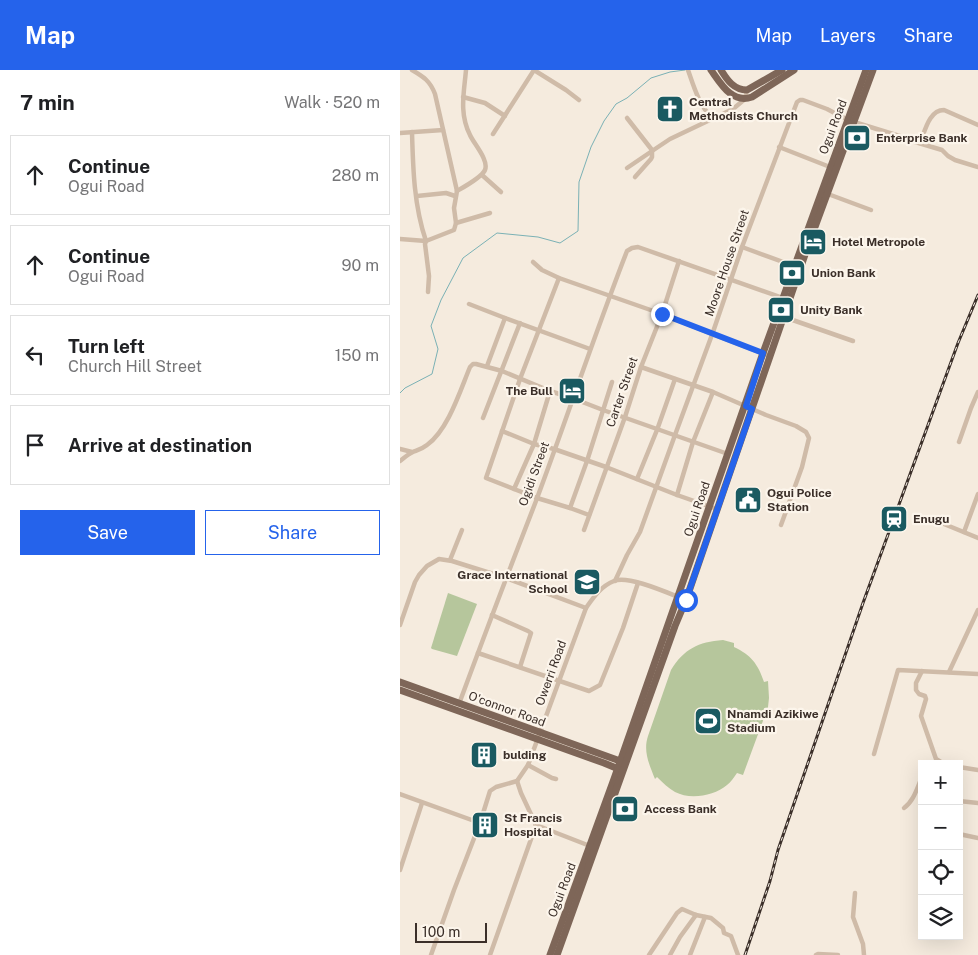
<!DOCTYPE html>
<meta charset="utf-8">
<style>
body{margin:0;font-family:"Public Sans",sans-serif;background:#f2f2f2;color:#202124}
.controls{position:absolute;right:15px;bottom:15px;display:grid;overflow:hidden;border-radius:0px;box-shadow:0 5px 20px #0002}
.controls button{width:45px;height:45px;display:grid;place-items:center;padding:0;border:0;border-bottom:1px solid #e0e0e0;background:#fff;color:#202124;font:25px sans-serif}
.scale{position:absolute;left:15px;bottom:12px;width:72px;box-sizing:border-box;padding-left:5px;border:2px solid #3b2f29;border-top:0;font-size:14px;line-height:18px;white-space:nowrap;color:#3b2f29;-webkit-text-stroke:4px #fcf5eb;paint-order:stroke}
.stop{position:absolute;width:15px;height:15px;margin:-11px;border:4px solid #2563eb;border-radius:50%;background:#fff}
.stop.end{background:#2563eb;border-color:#fff;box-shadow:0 1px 5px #0008}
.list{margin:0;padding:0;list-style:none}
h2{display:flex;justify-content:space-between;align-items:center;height:65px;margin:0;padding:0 20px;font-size:21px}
h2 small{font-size:16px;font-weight:400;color:#757577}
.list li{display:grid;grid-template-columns:32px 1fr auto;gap:15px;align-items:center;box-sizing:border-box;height:80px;margin:0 10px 10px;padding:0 10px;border:1px solid #e0e0e0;border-radius:0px}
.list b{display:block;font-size:19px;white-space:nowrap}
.list p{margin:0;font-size:16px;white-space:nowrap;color:#757577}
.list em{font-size:16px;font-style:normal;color:#757577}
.actions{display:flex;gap:10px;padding:15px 20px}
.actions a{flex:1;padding:11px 0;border:1px solid #2563eb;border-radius:0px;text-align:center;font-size:18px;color:#2563eb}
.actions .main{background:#2563eb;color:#fff}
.icon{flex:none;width:28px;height:28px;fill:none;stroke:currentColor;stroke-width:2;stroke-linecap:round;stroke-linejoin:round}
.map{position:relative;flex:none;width:578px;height:885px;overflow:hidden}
header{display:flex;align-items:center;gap:30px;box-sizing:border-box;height:70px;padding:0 25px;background:#2563eb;color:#fff}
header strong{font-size:24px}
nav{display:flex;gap:28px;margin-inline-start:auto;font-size:18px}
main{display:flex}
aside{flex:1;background:#fff}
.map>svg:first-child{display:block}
.green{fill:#b6c69c}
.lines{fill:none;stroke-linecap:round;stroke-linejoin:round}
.stream{stroke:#7ab1b5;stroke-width:1}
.minor{stroke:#cfbba8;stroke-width:4.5}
.primary{stroke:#7e6658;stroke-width:7}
.rail-casing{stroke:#3b2f29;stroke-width:3}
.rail{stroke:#fcf5eb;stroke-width:1;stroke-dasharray:4;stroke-linecap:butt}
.route{stroke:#2563eb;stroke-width:6}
.labels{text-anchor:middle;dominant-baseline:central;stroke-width:4.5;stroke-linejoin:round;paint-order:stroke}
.poi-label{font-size:12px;font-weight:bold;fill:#3b2f29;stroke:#fcf5eb;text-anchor:start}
.street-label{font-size:12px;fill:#3b2f29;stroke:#fcf5eb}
</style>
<header>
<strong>Map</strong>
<nav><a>Map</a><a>Layers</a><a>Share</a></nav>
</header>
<main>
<aside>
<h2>7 min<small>Walk · 520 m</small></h2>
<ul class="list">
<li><svg class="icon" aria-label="ahead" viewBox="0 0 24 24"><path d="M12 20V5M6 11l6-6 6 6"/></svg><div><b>Continue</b><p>Ogui Road</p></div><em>280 m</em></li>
<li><svg class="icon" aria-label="ahead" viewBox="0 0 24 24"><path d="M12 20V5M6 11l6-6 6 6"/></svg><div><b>Continue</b><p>Ogui Road</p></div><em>90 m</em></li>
<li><svg class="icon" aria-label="left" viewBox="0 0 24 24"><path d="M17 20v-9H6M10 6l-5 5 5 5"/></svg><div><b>Turn left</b><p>Church Hill Street</p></div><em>150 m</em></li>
<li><svg class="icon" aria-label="arrive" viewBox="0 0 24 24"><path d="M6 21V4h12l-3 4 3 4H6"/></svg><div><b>Arrive at destination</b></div></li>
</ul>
<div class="actions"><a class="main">Save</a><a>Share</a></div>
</aside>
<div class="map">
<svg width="578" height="885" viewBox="0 0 578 885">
<rect width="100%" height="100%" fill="#f5ebde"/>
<g class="green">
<polygon points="48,523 77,534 57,586 32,579 31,578"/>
<path d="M323,570L334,573V577C351,585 358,594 364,612L368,611L369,628L368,637L343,705L337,703C334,707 331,712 327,715C314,726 290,730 275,722C268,718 263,713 257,707L255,709C249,694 243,681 248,666L271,600C284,579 298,572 323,570Z"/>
</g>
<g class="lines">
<polyline class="stream" points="0,323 5,318 32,304 38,279 31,256 41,230 63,188 97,163 138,167 160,173 178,161 179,112 191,77 204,51 216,34 227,28 251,8 270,2 285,0"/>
<g class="minor">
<path d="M12,0C24,7 30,11 35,24L57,121L54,138L56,153L54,160L26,171L25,174L29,206L28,222"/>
<polyline points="134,0 166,20 179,30"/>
<path d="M288,0C294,17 299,35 312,48"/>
<polyline points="63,27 85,33 105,46"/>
<polyline points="227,48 252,80 252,87 251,89 235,107"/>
<polyline points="454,52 506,68 512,71 542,80 548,86 555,90 578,97"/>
<polyline points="0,63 43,60"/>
<polyline points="93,64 134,0"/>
<path d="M520,73C525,61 529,40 544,40L578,55"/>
<polyline points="379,77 430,97"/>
<polyline points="227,98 258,77 270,69 333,39 345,29 347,20"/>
<polyline points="82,105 101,122"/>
<path d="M57,121C64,117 82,107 85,100C89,90 74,74 70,65C59,43 64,23 66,0"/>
<polyline points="428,124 471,140"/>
<polyline points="17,126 46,123 55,126"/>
<polyline points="56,153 90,143"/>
<path d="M0,169L26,171C14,136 13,99 12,62"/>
<polyline points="342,177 394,196"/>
<polyline points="133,192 142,200 159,208"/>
<polyline points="69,234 105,248 190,279"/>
<polyline points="384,247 453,271"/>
<polyline points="87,296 105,248"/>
<polyline points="241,297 313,322 366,345 396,356 406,362 409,368 402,397 381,455"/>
<polyline points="212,312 187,391 170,438 137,428 86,408 120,309 159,208 262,244 312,264 370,286"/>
<polyline points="83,348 120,253"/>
<polyline points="102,361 134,374 154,379 206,397 277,425 317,439"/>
<polyline points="559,372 571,338 578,322"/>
<polyline points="0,379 12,382"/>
<path d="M0,391C4,388 8,384 13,382C18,380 22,379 27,375C48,360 60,321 70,297L73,294H76L102,301L150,321L172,328L203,340L328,384"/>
<polyline points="237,409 257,360 275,309"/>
<polyline points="114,419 134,374 150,321"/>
<polyline points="277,425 293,372 313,322"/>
<polyline points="170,438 189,445"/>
<polyline points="544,454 578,468"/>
<polyline points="184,460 225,347 241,297 262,244 279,191"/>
<polyline points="564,462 578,424"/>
<polyline points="50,490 62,460"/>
<polyline points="215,511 227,485 240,462 275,365 313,262 342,177 397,32 400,30 403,30 427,39 448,50"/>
<polyline points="92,545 128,561 131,563 120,597"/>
<polyline points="0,555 15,512 19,505 27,496 39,489 52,491 106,508 186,538"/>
<polyline points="78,583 189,621 200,615 223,558 238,513"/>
<polyline points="522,601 516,613 516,620 519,624 525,626 526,629 521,646 536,689 544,694"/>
<polyline points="549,602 578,540"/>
<path d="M59,634C84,566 110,498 136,431C167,348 195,263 227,181L232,178L238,177L383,228"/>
<polyline points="474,684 498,600 578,604"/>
<polyline points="128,695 152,708 156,709"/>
<polyline points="559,697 578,700"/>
<path d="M117,711L128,695L186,538C193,528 201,516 214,511C229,505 270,524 286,530"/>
<polyline points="0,724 80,753"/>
<polyline points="559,731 578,733"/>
<path d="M504,738C514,731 517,718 522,707"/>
<polyline points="136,755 190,776"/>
<polyline points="559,764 578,768"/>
<polyline points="0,800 22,733"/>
<polyline points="455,823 453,847 463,874 464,885"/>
<polyline points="31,885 54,820 80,753 90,721 96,717 117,711"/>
<polyline points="90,885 136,755 121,723 117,711"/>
<polyline points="249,885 277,843 282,839 296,845 311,848 323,858 324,863 331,866 338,885"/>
<polyline points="270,885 280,867 296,845"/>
<polyline points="290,885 305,847"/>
<polyline points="416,885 418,884 438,885"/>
</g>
<g class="primary">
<path d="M311,0C321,14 332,34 352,27L394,0"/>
<path d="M321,0C327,10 334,20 347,20L382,0"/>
<polyline points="0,612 223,692"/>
<polyline points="0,620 204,693 221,700"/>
<polyline points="150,885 214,709 363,283 466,0"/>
<polyline points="157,885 275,556 286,530 409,173 473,0"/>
</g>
<g class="rail-casing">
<polyline id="rail" points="345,885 370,811 378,780 463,533 558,273 578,225"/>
</g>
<use href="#rail" class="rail"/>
</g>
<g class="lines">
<polyline class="route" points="262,244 363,283 346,336 352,339 286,530"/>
</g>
<defs>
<g id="church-square" transform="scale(1.4375)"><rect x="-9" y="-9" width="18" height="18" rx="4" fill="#1a5a61" stroke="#fcf5eb"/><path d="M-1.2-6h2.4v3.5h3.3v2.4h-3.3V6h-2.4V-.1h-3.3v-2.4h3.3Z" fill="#fff"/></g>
<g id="bank-square" transform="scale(1.4375)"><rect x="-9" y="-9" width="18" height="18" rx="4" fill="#1a5a61" stroke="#fcf5eb"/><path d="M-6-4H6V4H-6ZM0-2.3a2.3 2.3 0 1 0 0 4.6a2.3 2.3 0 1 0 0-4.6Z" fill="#fff"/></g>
<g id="hotel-square" transform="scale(1.4375)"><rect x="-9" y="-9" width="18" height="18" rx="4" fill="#1a5a61" stroke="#fcf5eb"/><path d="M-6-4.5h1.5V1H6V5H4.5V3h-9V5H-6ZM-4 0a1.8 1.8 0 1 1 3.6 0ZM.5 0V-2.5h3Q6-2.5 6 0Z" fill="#fff"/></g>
<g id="civic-square" transform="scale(1.4375)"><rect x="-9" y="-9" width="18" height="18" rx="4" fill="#1a5a61" stroke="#fcf5eb"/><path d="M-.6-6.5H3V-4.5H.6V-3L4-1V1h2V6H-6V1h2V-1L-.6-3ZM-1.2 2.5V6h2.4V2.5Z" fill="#fff"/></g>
<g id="station-square" transform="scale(1.4375)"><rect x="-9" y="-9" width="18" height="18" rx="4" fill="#1a5a61" stroke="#fcf5eb"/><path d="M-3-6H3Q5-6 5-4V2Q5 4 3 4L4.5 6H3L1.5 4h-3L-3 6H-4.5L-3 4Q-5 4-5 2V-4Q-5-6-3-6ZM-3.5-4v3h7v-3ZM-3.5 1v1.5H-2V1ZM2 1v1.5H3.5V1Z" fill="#fff"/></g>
<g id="school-square" transform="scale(1.4375)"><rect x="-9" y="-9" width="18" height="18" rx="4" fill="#1a5a61" stroke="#fcf5eb"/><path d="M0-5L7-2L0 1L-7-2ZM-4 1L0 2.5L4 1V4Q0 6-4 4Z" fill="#fff"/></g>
<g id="stadium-square" transform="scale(1.4375)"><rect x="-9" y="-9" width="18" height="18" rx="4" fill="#1a5a61" stroke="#fcf5eb"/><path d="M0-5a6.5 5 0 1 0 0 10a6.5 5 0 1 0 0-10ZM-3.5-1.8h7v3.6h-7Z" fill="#fff"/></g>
<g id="building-square" transform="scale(1.4375)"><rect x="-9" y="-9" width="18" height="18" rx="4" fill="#1a5a61" stroke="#fcf5eb"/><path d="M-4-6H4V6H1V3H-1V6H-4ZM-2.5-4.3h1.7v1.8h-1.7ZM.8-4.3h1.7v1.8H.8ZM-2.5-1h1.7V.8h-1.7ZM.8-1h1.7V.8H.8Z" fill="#fff"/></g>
</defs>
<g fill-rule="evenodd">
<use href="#church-square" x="270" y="39"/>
<use href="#bank-square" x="457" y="68"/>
<use href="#hotel-square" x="413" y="172"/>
<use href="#bank-square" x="392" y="203"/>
<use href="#bank-square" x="381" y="240"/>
<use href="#hotel-square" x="172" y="321"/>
<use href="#civic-square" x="348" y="430"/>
<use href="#station-square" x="494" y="449"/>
<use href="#school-square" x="187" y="512"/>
<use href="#stadium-square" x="308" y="651"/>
<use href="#building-square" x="84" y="685"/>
<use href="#bank-square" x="225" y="739"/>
<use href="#building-square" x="85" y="755"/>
</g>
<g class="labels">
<g class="poi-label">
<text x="289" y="32">Central<tspan x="289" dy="14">Methodists Church</tspan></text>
<text x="476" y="68">Enterprise Bank</text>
<text x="432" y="172">Hotel Metropole</text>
<text x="411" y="203">Union Bank</text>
<text x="400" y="240">Unity Bank</text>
<text x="153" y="321" text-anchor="end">The Bull</text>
<text x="367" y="423">Ogui Police<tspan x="367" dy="14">Station</tspan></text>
<text x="513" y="449">Enugu</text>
<text x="168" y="505" text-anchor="end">Grace International<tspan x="168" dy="14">School</tspan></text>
<text x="327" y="644">Nnamdi Azikiwe<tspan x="327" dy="14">Stadium</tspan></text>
<text x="103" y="685">bulding</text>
<text x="244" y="739">Access Bank</text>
<text x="104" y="748">St Francis<tspan x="104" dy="14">Hospital</tspan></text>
</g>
<g class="street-label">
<text transform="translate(433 57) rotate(-69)">Ogui Road</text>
<text transform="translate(327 193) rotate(-71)">Moore House Street</text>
<text transform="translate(222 322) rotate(-71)">Carter Street</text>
<text transform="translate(134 404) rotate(-70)">Ogidi Street</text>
<text transform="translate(297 439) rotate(-71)">Ogui Road</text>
<text transform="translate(151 603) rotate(-70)">Owerri Road</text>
<text transform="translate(107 639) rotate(20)">O'connor Road</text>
<text transform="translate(162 820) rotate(-69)">Ogui Road</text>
</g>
</g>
</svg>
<div class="controls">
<button>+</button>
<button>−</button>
<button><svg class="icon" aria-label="locate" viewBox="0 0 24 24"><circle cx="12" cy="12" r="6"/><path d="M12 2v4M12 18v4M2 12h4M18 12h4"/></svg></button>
<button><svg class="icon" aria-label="layers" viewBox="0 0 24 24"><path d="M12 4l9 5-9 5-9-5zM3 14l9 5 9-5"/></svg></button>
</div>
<div class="scale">100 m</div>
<div class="stop" style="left:286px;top:530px"></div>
<div class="stop end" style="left:262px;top:244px"></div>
</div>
</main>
